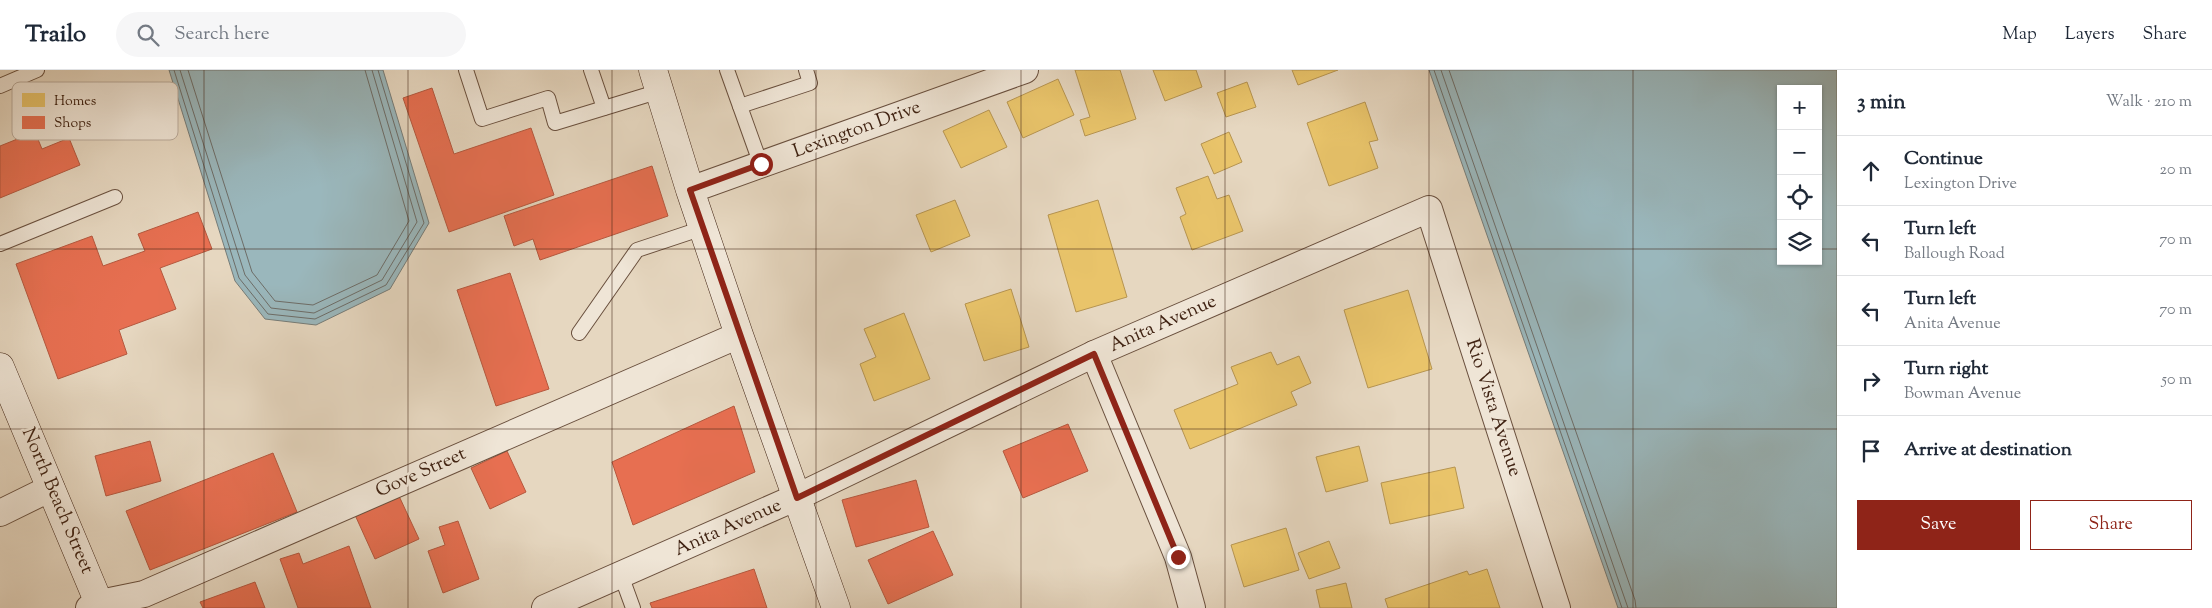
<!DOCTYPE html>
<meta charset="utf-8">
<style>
body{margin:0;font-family:"Sorts Mill Goudy",serif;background:#f6f6f7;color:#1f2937}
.controls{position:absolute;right:15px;top:15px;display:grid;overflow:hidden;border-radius:0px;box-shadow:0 1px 4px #0004}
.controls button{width:45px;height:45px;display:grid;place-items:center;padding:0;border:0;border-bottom:1px solid #e0e1e3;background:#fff;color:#1f2937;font:25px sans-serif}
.stop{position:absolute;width:15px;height:15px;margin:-11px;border:4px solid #8f2418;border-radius:50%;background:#fff}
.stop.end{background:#8f2418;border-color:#fff;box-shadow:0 1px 5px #0008}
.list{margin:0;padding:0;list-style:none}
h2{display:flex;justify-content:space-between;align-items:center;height:65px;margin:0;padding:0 20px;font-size:21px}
h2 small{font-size:16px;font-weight:400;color:#747a83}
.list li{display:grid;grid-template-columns:32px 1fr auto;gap:15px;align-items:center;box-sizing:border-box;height:70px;padding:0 20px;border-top:1px solid #e0e1e3}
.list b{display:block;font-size:19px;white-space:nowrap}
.list p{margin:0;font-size:16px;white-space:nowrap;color:#747a83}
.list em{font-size:16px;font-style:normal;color:#747a83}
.actions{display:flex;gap:10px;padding:15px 20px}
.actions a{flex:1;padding:11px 0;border:1px solid #8f2418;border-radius:0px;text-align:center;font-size:18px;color:#8f2418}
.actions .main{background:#8f2418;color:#fff}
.icon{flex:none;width:28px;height:28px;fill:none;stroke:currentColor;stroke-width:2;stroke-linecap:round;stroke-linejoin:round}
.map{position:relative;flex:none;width:1837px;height:538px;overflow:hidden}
header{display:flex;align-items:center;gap:30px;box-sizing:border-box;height:70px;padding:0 25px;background:#fff;border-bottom:1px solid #e0e1e3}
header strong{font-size:24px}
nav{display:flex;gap:28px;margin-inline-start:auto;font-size:18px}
.search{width:350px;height:45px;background:#f6f6f7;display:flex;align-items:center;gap:12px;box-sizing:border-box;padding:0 18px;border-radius:28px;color:#747a83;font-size:19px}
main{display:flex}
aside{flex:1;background:#fff}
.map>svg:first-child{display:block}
.water{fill:#9ab7bc;stroke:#767c78;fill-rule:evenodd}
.homes{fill:#e9c46a;stroke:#b69450}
.shops{fill:#e76f51;stroke:#b5583e}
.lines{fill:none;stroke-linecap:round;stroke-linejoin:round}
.shore{stroke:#6d6d68;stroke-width:1}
.lane-casing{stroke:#6a503e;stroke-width:16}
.street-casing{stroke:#6a503e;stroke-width:28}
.secondary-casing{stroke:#402313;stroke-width:29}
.lane{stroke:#efe5d6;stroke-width:14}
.street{stroke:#efe5d6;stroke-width:26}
.secondary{stroke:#efe5d6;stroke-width:28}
.route{stroke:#8f2418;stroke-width:6}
.grid{fill:none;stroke:#402313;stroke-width:1;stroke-opacity:0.55}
.labels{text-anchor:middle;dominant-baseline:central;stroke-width:5;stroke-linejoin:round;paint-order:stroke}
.street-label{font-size:19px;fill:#402313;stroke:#efe5d6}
.key{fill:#efe5d6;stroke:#baab9c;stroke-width:1}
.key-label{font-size:14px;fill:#402313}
</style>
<header>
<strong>Trailo</strong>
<div class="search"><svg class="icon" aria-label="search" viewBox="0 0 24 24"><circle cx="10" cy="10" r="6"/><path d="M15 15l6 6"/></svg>Search here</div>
<nav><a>Map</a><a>Layers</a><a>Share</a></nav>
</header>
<main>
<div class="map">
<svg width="1837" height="538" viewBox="0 0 1837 538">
<rect width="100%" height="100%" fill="#e6d7c0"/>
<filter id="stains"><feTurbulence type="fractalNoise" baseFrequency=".004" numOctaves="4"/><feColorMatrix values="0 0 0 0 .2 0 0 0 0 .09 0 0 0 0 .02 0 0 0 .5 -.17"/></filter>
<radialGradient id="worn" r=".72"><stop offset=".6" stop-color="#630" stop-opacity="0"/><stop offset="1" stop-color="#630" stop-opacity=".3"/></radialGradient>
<g class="water">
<polygon points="169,0 383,0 429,153 390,219 316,255 265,249 235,211"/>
<path d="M1429,0H1837V538H1618ZM1781,19H1818V191H1781Z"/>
</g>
<g class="homes">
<polygon points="1075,0 1120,0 1136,49 1085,66 1080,50 1090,47"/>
<polygon points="1153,0 1196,0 1202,17 1165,31"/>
<polygon points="1292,0 1338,0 1298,15"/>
<polygon points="1058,9 1074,45 1023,68 1007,32"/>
<polygon points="1247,12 1256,37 1226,47 1217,23"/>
<polygon points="1365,32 1378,70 1369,72 1378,98 1329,116 1307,53"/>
<polygon points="989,40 1007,77 961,98 943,61"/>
<polygon points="1229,62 1242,92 1214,104 1201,74"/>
<polygon points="1208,106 1217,129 1229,125 1243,161 1192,180 1180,147 1186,144 1176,118"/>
<polygon points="955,130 970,166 931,182 916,145"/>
<polygon points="1098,130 1127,227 1076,242 1048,145"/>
<polygon points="1011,219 1029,277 984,291 965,234"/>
<polygon points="1408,220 1432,299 1368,318 1344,240"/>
<polygon points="904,243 930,309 874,331 860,294 876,287 864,259"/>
<polygon points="1271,282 1277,295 1299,286 1311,313 1291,322 1297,335 1190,379 1174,340 1238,314 1231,297"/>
<polygon points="1359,376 1368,411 1326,422 1316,387"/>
<polygon points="1455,397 1464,438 1390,454 1381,413"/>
<polygon points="1286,458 1299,500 1244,517 1231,475"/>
<polygon points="1329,471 1340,498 1309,509 1298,483"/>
<polygon points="1487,499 1500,538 1388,538 1385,529 1467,501 1469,505"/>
<polygon points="1346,513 1352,538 1320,538 1316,520"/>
</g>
<g class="shops">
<polygon points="432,18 454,84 531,58 554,125 449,162 403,28"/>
<polygon points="35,62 42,79 69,68 80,95 0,128 0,76"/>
<polygon points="652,96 668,146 540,190 533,169 514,176 504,146"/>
<polygon points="198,142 212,179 160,198 176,239 119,260 127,284 58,309 16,194 92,166 103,196 145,181 138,164"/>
<polygon points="510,203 549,319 496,336 457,220"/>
<polygon points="734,336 755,402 633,455 612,392"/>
<polygon points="1068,354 1088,401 1023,428 1003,381"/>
<polygon points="150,371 161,411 106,426 95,386"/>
<polygon points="507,381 526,422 490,439 471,398"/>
<polygon points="273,383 297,442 150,500 126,441"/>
<polygon points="916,410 929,457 856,477 842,430"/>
<polygon points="399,426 419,469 375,489 355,445"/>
<polygon points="458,451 479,509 443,523 428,481 445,475 439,457"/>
<polygon points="933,461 953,505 888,534 868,490"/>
<polygon points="349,476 371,538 298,538 280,489 299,483 303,494"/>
<polygon points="754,499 767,538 652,538 650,533"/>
<polygon points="255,512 265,538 203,538 200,532"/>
</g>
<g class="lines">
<g class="shore">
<polyline points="174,0 239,208 268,244 315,249 386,215 424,153 378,0"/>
<polyline points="180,0 245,205 271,238 314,243 382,210 417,152 372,0"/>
<polyline points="188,0 252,202 275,231 313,235 377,205 409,151 365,0"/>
<polyline points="1434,0 1622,538"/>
<polyline points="1441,0 1628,538"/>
<polyline points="1449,0 1635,530 1636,538"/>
</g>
<g class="lane-casing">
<g id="lane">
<polyline points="466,0 482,49 548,28 555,53 660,21"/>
<polyline points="591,0 604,38"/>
<polyline points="727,0 761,95"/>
<polyline points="0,16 37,0"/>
<polyline points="740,36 810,13 806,0"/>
<polyline points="0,174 115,127"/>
<polyline points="579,263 637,180 703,158"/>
<polyline points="621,505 633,538"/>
</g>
</g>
<g class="street-casing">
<g id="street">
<polyline points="690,120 1025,0"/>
<polyline points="1094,284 1178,487 1192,538"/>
<polyline points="0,443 51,418"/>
<polyline points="89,538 100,533 144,524 739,265"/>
<polyline points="545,538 797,427 1094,284 1429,139 1557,538"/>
</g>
</g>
<g class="secondary-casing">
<g id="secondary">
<polyline points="653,0 690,120 739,265 836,538"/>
<polyline points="0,297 101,538"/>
</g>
</g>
<use href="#lane" class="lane"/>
<use href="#street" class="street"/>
<use href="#secondary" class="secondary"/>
</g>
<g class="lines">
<polyline class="route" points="761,94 690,120 797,428 1094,284 1178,487"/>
</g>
<path class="grid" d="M204,0V538M408,0V538M612,0V538M816,0V538M1021,0V538M1225,0V538M1429,0V538M1633,0V538M0,179H1781M1818,179H1837M0,359H1837"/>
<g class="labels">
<g class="street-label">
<text transform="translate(857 60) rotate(-20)">Lexington Drive</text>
<text transform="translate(1163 254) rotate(-24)">Anita Avenue</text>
<text transform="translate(1493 338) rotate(72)">Rio Vista Avenue</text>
<text transform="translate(421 403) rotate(-24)">Gove Street</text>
<text transform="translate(57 431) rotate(67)">North Beach Street</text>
<text transform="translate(728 458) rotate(-24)">Anita Avenue</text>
</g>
</g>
<rect x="12" y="12" width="166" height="58" rx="8" class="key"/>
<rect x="22" y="23" width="23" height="14" fill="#e9c46a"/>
<rect x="22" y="46" width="23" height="13" fill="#e76f51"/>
<g class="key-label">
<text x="54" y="35">Homes</text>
<text x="54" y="57">Shops</text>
</g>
<rect width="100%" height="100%" filter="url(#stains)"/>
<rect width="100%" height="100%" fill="url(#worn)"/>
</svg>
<div class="controls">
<button>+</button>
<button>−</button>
<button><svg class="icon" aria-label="locate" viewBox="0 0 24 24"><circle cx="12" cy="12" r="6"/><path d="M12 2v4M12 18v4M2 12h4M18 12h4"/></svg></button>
<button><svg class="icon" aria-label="layers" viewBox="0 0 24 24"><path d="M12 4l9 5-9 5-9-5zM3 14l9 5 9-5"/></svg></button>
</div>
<div class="stop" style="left:761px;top:94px"></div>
<div class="stop end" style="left:1178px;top:487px"></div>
</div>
<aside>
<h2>3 min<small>Walk · 210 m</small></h2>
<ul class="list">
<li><svg class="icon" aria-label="ahead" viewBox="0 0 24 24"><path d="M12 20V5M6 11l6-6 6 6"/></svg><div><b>Continue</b><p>Lexington Drive</p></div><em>20 m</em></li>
<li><svg class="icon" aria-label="left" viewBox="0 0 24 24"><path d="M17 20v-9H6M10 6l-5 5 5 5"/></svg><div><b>Turn left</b><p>Ballough Road</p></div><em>70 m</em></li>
<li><svg class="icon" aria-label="left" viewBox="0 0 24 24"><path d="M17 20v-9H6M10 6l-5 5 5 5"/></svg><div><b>Turn left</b><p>Anita Avenue</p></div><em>70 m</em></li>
<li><svg class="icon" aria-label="right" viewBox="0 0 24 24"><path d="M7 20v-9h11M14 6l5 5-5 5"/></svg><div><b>Turn right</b><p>Bowman Avenue</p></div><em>50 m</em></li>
<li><svg class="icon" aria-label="arrive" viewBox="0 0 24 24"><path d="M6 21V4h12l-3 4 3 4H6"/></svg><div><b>Arrive at destination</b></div></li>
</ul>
<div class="actions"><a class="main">Save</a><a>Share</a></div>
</aside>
</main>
